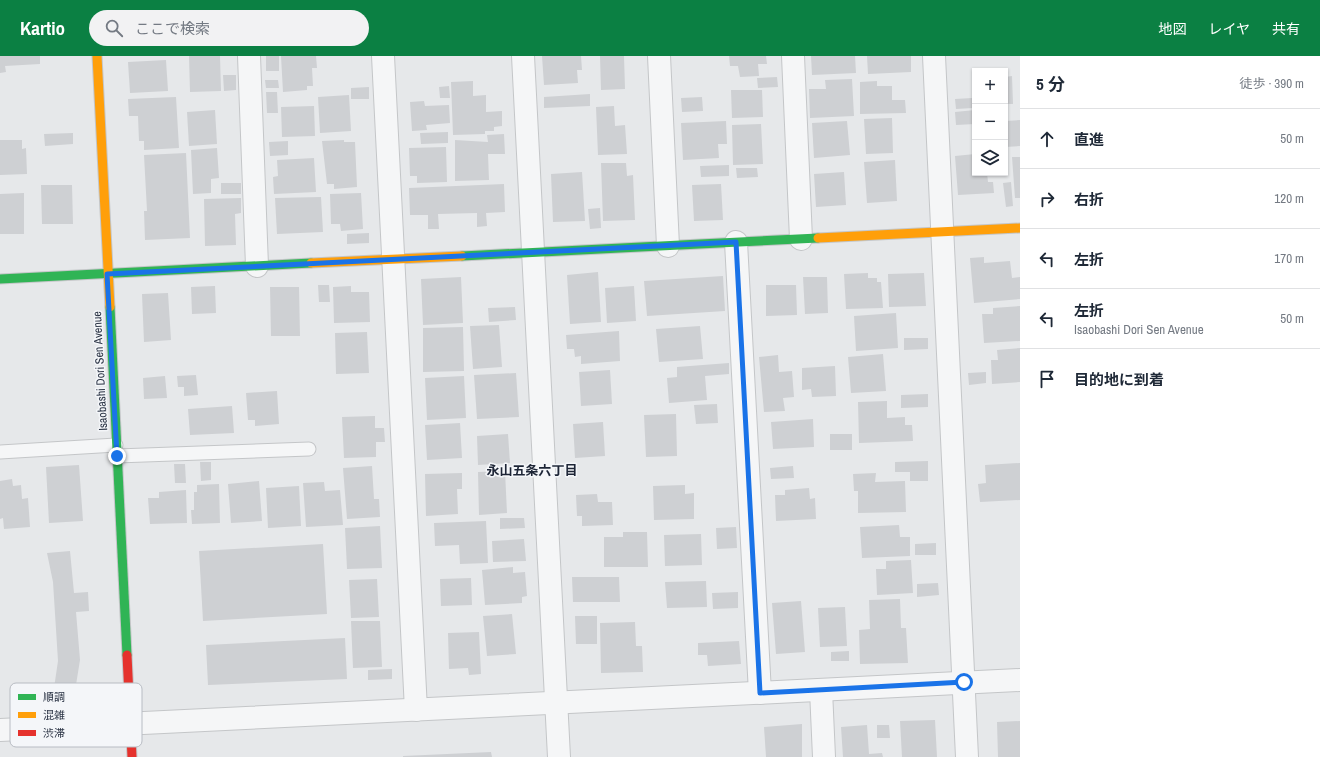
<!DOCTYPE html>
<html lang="ja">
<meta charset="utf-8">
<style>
body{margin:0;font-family:"Archivo Narrow","Noto Sans JP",sans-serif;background:#f2f2f3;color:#1f2937}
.controls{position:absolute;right:12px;top:12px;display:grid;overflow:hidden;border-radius:0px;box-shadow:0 1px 3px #0004}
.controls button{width:36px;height:36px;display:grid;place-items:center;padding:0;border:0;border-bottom:1px solid #e0e1e3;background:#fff;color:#1f2937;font:20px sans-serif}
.stop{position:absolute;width:12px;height:12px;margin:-9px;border:3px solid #1a73e8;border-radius:50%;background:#fff}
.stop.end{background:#1a73e8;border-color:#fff;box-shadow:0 1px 4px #0008}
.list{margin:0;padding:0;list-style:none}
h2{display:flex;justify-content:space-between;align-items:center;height:52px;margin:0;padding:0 16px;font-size:17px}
h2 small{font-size:13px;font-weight:400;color:#747a83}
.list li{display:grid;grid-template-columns:26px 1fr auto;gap:12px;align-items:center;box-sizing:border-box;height:60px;padding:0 16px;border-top:1px solid #e0e1e3}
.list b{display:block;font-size:15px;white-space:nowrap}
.list p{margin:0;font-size:13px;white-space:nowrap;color:#747a83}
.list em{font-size:13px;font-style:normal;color:#747a83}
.icon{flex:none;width:22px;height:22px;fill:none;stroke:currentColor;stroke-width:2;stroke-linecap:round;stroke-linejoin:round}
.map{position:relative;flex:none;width:1020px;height:701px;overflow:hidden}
header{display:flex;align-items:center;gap:24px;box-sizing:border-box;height:56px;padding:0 20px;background:#0b8043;color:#fff}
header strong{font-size:19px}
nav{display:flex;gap:22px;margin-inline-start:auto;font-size:14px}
.search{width:280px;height:36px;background:#f2f2f3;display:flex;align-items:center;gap:10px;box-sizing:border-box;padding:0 14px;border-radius:22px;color:#747a83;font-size:15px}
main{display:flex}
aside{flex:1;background:#fff}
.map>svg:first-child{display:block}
.building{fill:#ced0d3}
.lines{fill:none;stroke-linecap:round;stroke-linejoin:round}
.lane-casing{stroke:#c4c6c8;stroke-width:15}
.street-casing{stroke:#c4c6c8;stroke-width:24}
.fast-casing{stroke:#c4c6c8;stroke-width:11}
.slow-casing{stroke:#c4c6c8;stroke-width:11}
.jam-casing{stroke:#c4c6c8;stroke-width:11}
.lane{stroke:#f5f6f7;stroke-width:13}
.street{stroke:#f5f6f7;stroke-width:22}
.fast{stroke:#30b455;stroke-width:9}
.slow{stroke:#ff9f0a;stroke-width:9}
.jam{stroke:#e5322d;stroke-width:9}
.route{stroke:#1a73e8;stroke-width:5}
.labels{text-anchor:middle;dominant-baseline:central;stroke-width:3;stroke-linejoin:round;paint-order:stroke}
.street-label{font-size:12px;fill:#2b3445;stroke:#f4f6f9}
.neighbourhood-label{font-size:13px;font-weight:bold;fill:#1d2536;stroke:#f4f6f9}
.key{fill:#f4f6f9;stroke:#b8bcc3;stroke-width:1}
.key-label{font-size:11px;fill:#2b3445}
</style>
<header>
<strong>Kartio</strong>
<div class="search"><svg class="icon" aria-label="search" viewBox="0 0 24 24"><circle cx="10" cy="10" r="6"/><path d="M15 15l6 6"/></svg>ここで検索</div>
<nav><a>地図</a><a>レイヤ</a><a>共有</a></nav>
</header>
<main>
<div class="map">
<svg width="1020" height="701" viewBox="0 0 1020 701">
<rect width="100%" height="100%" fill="#e6e8ea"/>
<g class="building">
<polygon points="0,0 40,0 40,8 5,10 6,16 0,17"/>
<polygon points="189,0 220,0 221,35 190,36"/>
<rect x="266" y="0" width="13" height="15"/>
<polygon points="281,0 316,0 317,12 312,12 313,30 307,30 307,34 283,36"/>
<polygon points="542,0 581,0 582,14 577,14 578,27 544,29"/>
<polygon points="600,0 624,0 625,33 601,34"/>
<polygon points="729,0 766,0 767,8 758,8 759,20 740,21 738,10 730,10"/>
<polygon points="811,0 855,0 856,17 812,19"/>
<polygon points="867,0 911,0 911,16 868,18"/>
<polygon points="166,4 168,35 130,37 128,6"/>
<polygon points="223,19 236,19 236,34 224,35"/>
<polygon points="1012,20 1013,48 1005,48 1005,21"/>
<polygon points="777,21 778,31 758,32 757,22"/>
<polygon points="852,23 854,60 810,62 809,33 826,33 825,24"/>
<polygon points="265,24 278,24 279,32 266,32"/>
<polygon points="473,25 473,40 486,39 486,56 502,55 502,70 494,71 494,75 485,75 485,78 453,79 451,26"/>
<polygon points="877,25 877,30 892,30 892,44 905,44 906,57 860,58 860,26"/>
<polygon points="449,30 450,42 440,42 439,31"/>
<polygon points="369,31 369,43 351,43 351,32"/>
<polygon points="731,34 762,34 763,61 732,62"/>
<polygon points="266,36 277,36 278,57 267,57"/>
<polygon points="590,38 590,50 544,52 544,41"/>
<polygon points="349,39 351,75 320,77 318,41"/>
<polygon points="176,41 179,92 144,94 144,85 139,85 138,60 129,60 128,43"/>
<polygon points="702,41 703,55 682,56 681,42"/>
<polygon points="972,42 973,52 956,53 955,43"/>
<polygon points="424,45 425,50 449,49 450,67 426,69 427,74 412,75 410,46"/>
<polygon points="314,50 315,80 282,81 281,51"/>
<polygon points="614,50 615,70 625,69 627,98 598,99 596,51"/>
<polygon points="215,54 217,88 189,90 187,56"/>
<polygon points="975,54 975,68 956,69 955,56"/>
<polygon points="892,62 893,97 866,98 864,63"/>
<polygon points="1020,64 1020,90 1005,91 1005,65"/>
<polygon points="726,65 727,88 718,88 719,102 683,104 681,67"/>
<polygon points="847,65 850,99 814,102 812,67"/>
<polygon points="761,68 763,108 733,109 732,69"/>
<polygon points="448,76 448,87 421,88 420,77"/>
<polygon points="73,77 73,88 45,90 44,78"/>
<polygon points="504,78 505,98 488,98 489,124 455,125 455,84 488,86 487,79"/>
<polygon points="0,84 22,84 22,93 26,92 27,118 0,119"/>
<polygon points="344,84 344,86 355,86 357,131 334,133 334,128 327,128 322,85"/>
<polygon points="288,85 288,99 270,100 269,86"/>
<polygon points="446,91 447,126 417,127 417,120 410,120 409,92"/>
<polygon points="217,92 219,122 211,123 211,137 193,138 191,94"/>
<polygon points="186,97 190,182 145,184 144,155 147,155 144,99"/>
<polygon points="975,98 975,117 987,117 988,126 993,126 994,137 958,139 955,100"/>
<polygon points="1012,101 1020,101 1020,142 1015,142"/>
<polygon points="314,102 316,136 274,138 273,121 278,120 277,104"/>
<polygon points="895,104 897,145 867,147 864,106"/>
<polygon points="601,107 626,107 627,120 633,119 635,164 603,165"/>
<polygon points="729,109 729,120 701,121 700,110"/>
<polygon points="736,112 757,112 758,121 737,122"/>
<polygon points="582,116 585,165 553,166 551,118"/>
<polygon points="844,116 846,149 816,151 814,118"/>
<polygon points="1011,126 1013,150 1006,151 1003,127"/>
<rect x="221" y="127" width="20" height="11"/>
<polygon points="504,128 505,156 486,157 487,170 477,171 477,157 438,158 439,173 428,173 428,159 410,159 409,132"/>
<polygon points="721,128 723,164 694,165 692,129"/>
<polygon points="41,129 72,129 73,168 42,168"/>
<polygon points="24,137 24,178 0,178 0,138"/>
<polygon points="361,137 363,173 341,175 340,168 331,168 330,138"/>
<polygon points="321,141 323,176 277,178 275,142"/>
<polygon points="241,142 241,157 235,158 236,189 205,190 204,143"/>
<polygon points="600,152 601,172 590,173 588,153"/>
<polygon points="369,177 369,187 347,188 347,178"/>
<polygon points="984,201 984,207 1010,205 1012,222 1020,221 1020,243 974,247 970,202"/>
<polygon points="598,216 601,266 570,268 567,219"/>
<polygon points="868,217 868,222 877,222 877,226 881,226 883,252 846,253 844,218"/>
<polygon points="924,217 926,250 889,251 888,218"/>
<polygon points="723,220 725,255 647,260 644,225"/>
<polygon points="461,221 463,267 423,269 421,223"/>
<polygon points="803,221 827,221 828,257 805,258"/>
<polygon points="318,229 329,229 330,246 319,246"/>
<polygon points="766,229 796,229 797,259 766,260"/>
<polygon points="215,230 216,257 192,258 191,231"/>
<polygon points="351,230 351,236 369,236 370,266 334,267 333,231"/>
<polygon points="634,230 636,265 607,267 605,232"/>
<polygon points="270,231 299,231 300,280 271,280"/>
<polygon points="168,237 171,284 144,286 142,238"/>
<polygon points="1020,250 1020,285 984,287 982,258 993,258 993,252"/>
<polygon points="515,251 516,264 489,266 488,252"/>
<polygon points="896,257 898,292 856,295 854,260"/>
<polygon points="499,269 502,311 473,313 470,270"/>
<polygon points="700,270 703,303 659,306 656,273"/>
<polygon points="463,271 464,315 423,316 423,272"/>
<polygon points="619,275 620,305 581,308 581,300 575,301 574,293 567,293 566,279"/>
<polygon points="367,276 369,317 336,318 335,277"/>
<polygon points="904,282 928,282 928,293 904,294"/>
<polygon points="1020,292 1020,326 992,328 991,304 998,304 997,294"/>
<polygon points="883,298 886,335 851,337 848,301"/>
<polygon points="778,299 779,316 792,315 794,341 783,342 785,355 764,356 759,301"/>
<polygon points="729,307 729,318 705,320 707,344 669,347 667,322 677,321 677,311"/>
<polygon points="835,310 836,340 812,341 811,333 802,334 802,312"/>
<polygon points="610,314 612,348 581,350 579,316"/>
<polygon points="986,316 986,327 969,329 968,317"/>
<polygon points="516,317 519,361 477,363 474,319"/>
<polygon points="196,319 198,339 184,340 184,331 178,331 177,320"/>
<polygon points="165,320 167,342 144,343 143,322"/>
<polygon points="464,320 466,362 427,364 425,322"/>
<polygon points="277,335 279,368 255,370 255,364 248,364 246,337"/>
<polygon points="928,338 928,351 901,352 901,339"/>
<polygon points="887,345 887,362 905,361 905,369 912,369 913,385 859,387 858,346"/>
<polygon points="717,348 718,367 696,368 694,349"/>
<polygon points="232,350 234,377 190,379 188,353"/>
<polygon points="676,358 677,400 646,401 644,359"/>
<polygon points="375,360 375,372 384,372 385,386 376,386 376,401 344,402 342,361"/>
<polygon points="813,363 814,391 773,393 771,366"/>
<polygon points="603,366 605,400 575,402 573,368"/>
<polygon points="460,367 462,402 427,404 425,369"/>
<polygon points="508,378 510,407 478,409 477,380"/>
<rect x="830" y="378" width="22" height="16"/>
<polygon points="928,405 928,425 910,425 910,416 895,416 895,406"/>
<polygon points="200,406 211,406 211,424 201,425"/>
<polygon points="1020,407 1020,444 980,446 978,428 986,427 985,409"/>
<polygon points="174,408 185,408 186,427 175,427"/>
<polygon points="79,409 83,465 49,467 46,411"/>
<polygon points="372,410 374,443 379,443 380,461 347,463 343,412"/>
<polygon points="793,410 794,422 771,423 770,412"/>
<polygon points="505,415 507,457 479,459 478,416"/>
<polygon points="462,417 462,433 457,433 458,458 426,460 425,418"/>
<polygon points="876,417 875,426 905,425 906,456 858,457 858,435 854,435 853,418"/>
<polygon points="12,423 13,430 21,429 22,443 28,442 30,471 4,473 3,462 0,463 0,425"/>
<polygon points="259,425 262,465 231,467 228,428"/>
<polygon points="324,426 325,435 340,434 343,469 306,471 303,427"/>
<polygon points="219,428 220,467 192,468 191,454 194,454 194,436 197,436 197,429"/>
<polygon points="685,429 685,438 694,437 694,463 654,464 653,430"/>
<polygon points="299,430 301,470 268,472 266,432"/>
<polygon points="809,432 810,443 815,442 816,463 776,465 775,439 785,439 785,434"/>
<polygon points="186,434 187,467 150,468 148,442 159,442 159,436"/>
<polygon points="597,438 598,446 612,446 613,469 582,470 582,460 577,460 576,439"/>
<polygon points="500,462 524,462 525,472 500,473"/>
<polygon points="486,465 488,507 460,508 459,489 435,490 434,467"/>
<polygon points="899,469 900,481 910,481 910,500 862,502 860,471"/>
<polygon points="380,470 382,512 347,513 345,472"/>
<polygon points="736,471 737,492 717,493 716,472"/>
<polygon points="623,476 647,476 648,511 604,511 604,481 623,481"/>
<polygon points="701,478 702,509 665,510 664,479"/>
<polygon points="524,483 526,505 493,506 492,485"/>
<polygon points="936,487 936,499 915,499 915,488"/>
<polygon points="323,488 327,558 203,565 199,495"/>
<polygon points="70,495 74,537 88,536 89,555 76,556 80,604 75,635 54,632 58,605 53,526 47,497"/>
<polygon points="911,504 913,537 877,539 876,513 886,513 886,505"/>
<polygon points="513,511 513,517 525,516 527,540 522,541 522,547 485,549 482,514"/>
<polygon points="572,521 619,521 620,546 573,546"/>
<polygon points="471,522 472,549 441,550 440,523"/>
<polygon points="377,523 379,561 351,562 349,524"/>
<polygon points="706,525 707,551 667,552 665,526"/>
<polygon points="938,527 939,539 917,541 917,528"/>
<polygon points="738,536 738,552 713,553 712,537"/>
<polygon points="900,543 901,572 906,572 908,607 860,608 859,574 870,573 869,544"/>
<polygon points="801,545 805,596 776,598 772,547"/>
<polygon points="845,551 847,590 820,591 818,552"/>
<polygon points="512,558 516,598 487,600 483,560"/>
<polygon points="575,560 597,560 597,588 576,588"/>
<polygon points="351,565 380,565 382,611 353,612"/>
<polygon points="635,566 636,590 642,590 643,616 601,617 600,567"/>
<polygon points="479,576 481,618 469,619 468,612 449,613 448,577"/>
<polygon points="345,582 347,623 208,629 206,589"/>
<polygon points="739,585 741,608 708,610 707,599 698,599 698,587"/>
<polygon points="849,595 849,605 831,605 831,596"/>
<polygon points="392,613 392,623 368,624 368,614"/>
<polygon points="935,664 937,701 902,701 900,665"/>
<polygon points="1020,665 1020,701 998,701 997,666"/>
<polygon points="802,668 802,701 766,701 764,671"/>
<polygon points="867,669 869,698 882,697 883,701 843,701 841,671"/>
<polygon points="877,669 889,669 890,682 877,682"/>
<polygon points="491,696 492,701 403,701 403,700"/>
</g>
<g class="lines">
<g class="lane-casing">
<g id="lane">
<polyline points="0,396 116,389"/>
<polyline points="117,400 309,393"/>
</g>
</g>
<g class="street-casing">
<g id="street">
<polyline points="249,0 257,210"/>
<polyline points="383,0 416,654"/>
<polyline points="523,0 559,701"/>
<polyline points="659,0 668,190"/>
<polyline points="793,0 801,183"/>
<polyline points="934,0 967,701"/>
<polyline points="736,186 760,637"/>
<polyline points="821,634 824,701"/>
<polyline points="0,674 1020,624"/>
</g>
</g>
<g class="fast-casing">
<g id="fast">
<polyline points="462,200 818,182"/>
<polyline points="0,223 311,207"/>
<polyline points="110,251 127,599"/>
</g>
</g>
<g class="slow-casing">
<g id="slow">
<polyline points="97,0 110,251"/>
<polyline points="818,182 1020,172"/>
<polyline points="311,207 462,200"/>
</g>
</g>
<g class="jam-casing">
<polyline id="jam" points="127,599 132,701"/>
</g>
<use href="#lane" class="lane"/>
<use href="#street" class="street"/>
<use href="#fast" class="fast"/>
<use href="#slow" class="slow"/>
<use href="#jam" class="jam"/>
</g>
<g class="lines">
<polyline class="route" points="117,400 107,218 736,186 760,637 964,626"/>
</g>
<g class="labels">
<g class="street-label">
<text transform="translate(100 315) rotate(-93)">Isaobashi Dori Sen Avenue</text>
</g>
<g class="neighbourhood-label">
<text x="532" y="414">永山五条六丁目</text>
</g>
</g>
<rect x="10" y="627" width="132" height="64" rx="6" class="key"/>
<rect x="18" y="638" width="18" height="6" fill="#30b455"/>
<rect x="18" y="656" width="18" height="6" fill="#ff9f0a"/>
<rect x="18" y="674" width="18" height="6" fill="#e5322d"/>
<g class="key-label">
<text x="43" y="645">順調</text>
<text x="43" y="663">混雑</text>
<text x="43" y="681">渋滞</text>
</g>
</svg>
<div class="controls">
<button>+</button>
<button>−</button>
<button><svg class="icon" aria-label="layers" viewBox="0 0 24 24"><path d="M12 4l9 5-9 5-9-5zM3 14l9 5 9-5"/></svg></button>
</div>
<div class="stop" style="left:964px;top:626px"></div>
<div class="stop end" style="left:117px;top:400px"></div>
</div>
<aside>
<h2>5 分<small>徒歩 · 390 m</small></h2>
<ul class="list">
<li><svg class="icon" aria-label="ahead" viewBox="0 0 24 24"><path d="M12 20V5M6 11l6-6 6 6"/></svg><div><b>直進</b></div><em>50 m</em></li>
<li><svg class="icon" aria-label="right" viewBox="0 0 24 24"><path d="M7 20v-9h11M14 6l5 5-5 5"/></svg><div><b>右折</b></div><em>120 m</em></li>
<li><svg class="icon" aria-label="left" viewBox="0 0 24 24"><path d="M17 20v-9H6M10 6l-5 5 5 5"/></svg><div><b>左折</b></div><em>170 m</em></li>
<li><svg class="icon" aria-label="left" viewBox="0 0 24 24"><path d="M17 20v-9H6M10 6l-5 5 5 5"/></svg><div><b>左折</b><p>Isaobashi Dori Sen Avenue</p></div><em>50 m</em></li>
<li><svg class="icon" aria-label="arrive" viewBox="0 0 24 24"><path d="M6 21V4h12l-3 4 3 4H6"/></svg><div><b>目的地に到着</b></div></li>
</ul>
</aside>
</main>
